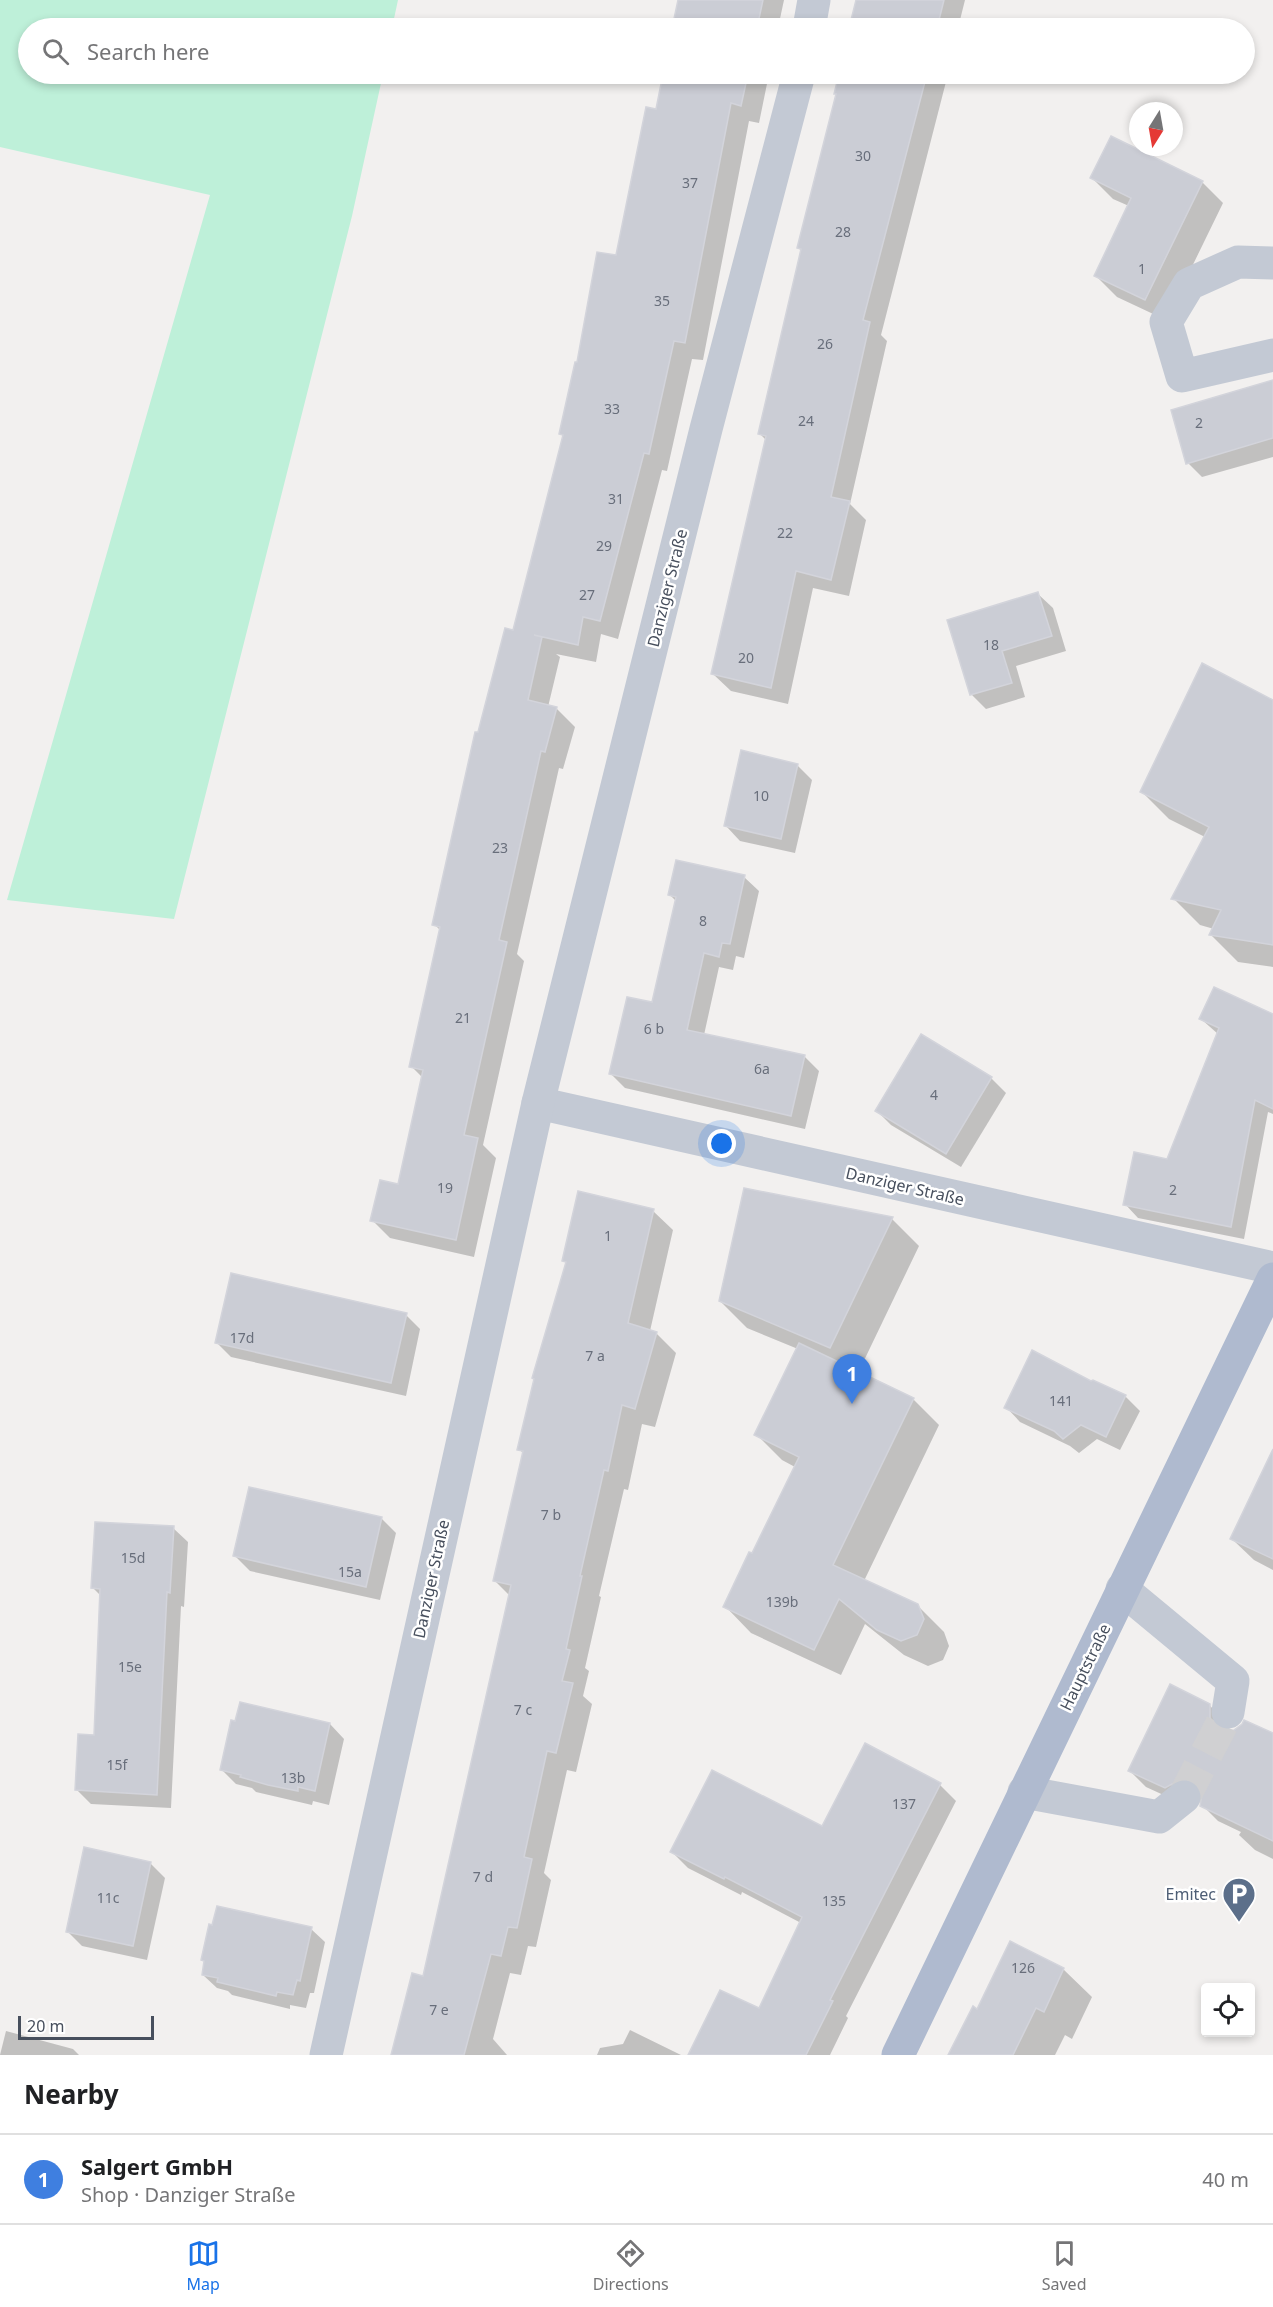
<!DOCTYPE html>
<meta charset="utf-8">
<style>
body{margin:0;font-family:"Noto Sans",sans-serif;background:#f2f2f2;color:#202124}
.controls{position:absolute;right:18px;bottom:18px;display:grid;overflow:hidden;border-radius:6px;box-shadow:0 3px 9px #0003}
.controls button{width:54px;height:54px;display:grid;place-items:center;padding:0;border:0;border-bottom:2px solid #e0e0e0;background:#fff;color:#202124;font:30px sans-serif}
.compass{position:absolute;left:1129px;top:102px;width:54px;height:54px;border-radius:50%;background:#fff;box-shadow:0 3px 9px #0003;rotate:191deg}
.scale{position:absolute;left:18px;bottom:15px;width:136px;box-sizing:border-box;padding-left:6px;border:3px solid #474f5d;border-top:0;font-size:16px;line-height:21px;white-space:nowrap;color:#474f5d;-webkit-text-stroke:4px #fff;paint-order:stroke}
.you{position:absolute;left:722px;top:1144px;width:21px;height:21px;margin:-15px;border:4px solid #fff;border-radius:50%;background:#1a73e8;box-shadow:0 0 0 9px #1a73e833}
.badge{display:grid;place-items:center;width:39px;height:39px;border-radius:50%;background:#1a73e8;color:#fff;font-size:20px;font-weight:700}
.pin{position:absolute;translate:-50% -50px;filter:drop-shadow(0 2px 3px #0008)}
.pin::after{content:'';position:absolute;top:32px;width:21px;height:18px;background:inherit;clip-path:polygon(0 0,100% 0,50% 100%)}
.list{margin:0;padding:0;list-style:none}
h2{display:flex;justify-content:space-between;align-items:center;height:78px;margin:0;padding:0 24px;font-size:26px}
h2 small{font-size:20px;font-weight:400;color:#757577}
.list li{display:grid;grid-template-columns:39px 1fr auto;gap:18px;align-items:center;box-sizing:border-box;height:90px;padding:0 24px;border-top:2px solid #e0e0e0}
.list b{display:block;font-size:22px;white-space:nowrap}
.list p{margin:0;font-size:20px;white-space:nowrap;color:#757577}
.list em{font-size:20px;font-style:normal;color:#757577}
.icon{flex:none;width:33px;height:33px;fill:none;stroke:currentColor;stroke-width:2;stroke-linecap:round;stroke-linejoin:round}
.map{position:relative;flex:none;width:1273px;height:2055px;overflow:hidden}
.search{position:absolute;background:#fff;box-shadow:0 3px 9px #0003;left:18px;right:18px;top:18px;height:66px;display:flex;align-items:center;gap:15px;box-sizing:border-box;padding:0 21px;border-radius:33px;color:#757577;font-size:22px}
.sheet{height:168px;background:#fff}
nav{display:flex;justify-content:space-around;align-items:center;box-sizing:border-box;height:84px;border-top:2px solid #e0e0e0;background:#fff;font-size:16px;color:#757577}
nav a{display:grid;justify-items:center;gap:3px}
nav .on{color:#1a73e8}
.map>svg:first-child{display:block}
.green{fill:#bef0d9}
.shadow{fill:#0003}
.building{fill:#cbcdd5;stroke:#d3d4db;stroke-width:1.5}
.lines{fill:none;stroke-linecap:round;stroke-linejoin:round}
.minor-tunnel{stroke:#d0d0d2;stroke-width:33;stroke-dasharray:33 16;stroke-linecap:butt}
.minor{stroke:#c3c9d4;stroke-width:33}
.major{stroke:#afbacf;stroke-width:33}
.labels{text-anchor:middle;dominant-baseline:central;stroke-width:5;stroke-linejoin:round;paint-order:stroke}
.number-label{font-size:14px;fill:#686e7b}
.street-label{font-size:16px;fill:#474f5d;stroke:#fff}
.service-label{font-size:16px;fill:#4e5e75;stroke:#fff;text-anchor:end}
</style>
<div class="map">
<svg width="1273" height="2055" viewBox="0 0 1273 2055">
<rect width="100%" height="100%" fill="#f2f0ef"/>
<polygon class="green" points="0,0 398,0 392,28 28,28 28,74 383,74 352,216 174,919 7,900 210,195 0,147"/>
<g class="shadow">
<polygon points="679,0 784,0 778,28 674,28"/>
<polygon points="857,0 965,0 958,28 851,28"/>
<polygon points="664,74 769,74 759,123 749,121 703,360 692,359 667,471 662,470 618,639 601,634 596,662 556,654 560,657 548,707 556,708 575,727 563,769 559,768 517,954 524,961 483,1145 496,1158 474,1257 390,1238 372,1220 399,1185 423,1078 411,1066 441,931 434,924 479,734 514,632 564,437 561,434 579,364 617,257 657,111"/>
<polygon points="840,74 948,74 881,335 887,341 850,504 866,520 849,596 813,588 788,704 731,691 713,674 766,440 760,434 802,251 798,248 838,95 836,93"/>
<polygon points="1092,178 1202,182 1223,203 1166,320 1117,297 1096,276 1129,206 1113,199"/>
<polygon points="1273,382 1273,457 1202,477 1188,463"/>
<polygon points="1038,594 1053,608 1066,651 1016,666 1025,697 986,709 972,695 949,621"/>
<polygon points="1273,700 1273,967 1238,962 1211,935 1214,929 1200,925 1173,898 1205,837 1169,819 1142,792"/>
<polygon points="797,765 812,780 795,853 740,841 726,826"/>
<polygon points="744,877 759,891 744,958 736,956 733,970 719,967 704,1035 804,1056 819,1071 805,1129 625,1088 611,1074 653,1004 676,901 670,895"/>
<polygon points="1273,1015 1273,1114 1268,1112 1244,1239 1138,1218 1125,1204 1167,1161 1218,1034 1201,1019"/>
<polygon points="991,1078 1006,1093 961,1167 891,1125 877,1111"/>
<polygon points="653,1211 673,1230 650,1331 656,1333 676,1353 655,1427 642,1424 628,1490 624,1489 599,1596 601,1597 585,1668 589,1671 583,1696 592,1704 576,1772 567,1770 544,1873 551,1880 536,1947 528,1946 521,1975 510,1973 493,2039 507,2055 392,2055 424,1978 510,1596 494,1580 524,1454 519,1449 567,1264 564,1260"/>
<polygon points="892,1219 919,1246 858,1373 913,1399 939,1425 864,1581 917,1605 944,1632 949,1646 943,1660 928,1666 904,1655 865,1624 841,1675 751,1633 725,1606 753,1555 795,1467 782,1460 756,1434 798,1349 747,1328 720,1301"/>
<polygon points="406,1315 420,1329 406,1396 231,1357 217,1343"/>
<polygon points="1091,1382 1125,1396 1140,1411 1120,1450 1097,1439 1079,1453 1070,1446 1020,1422 1006,1407"/>
<polygon points="1273,1452 1273,1570 1254,1560 1232,1539"/>
<polygon points="381,1518 396,1533 380,1600 250,1571 235,1556"/>
<polygon points="173,1528 188,1542 184,1607 181,1606 171,1808 91,1804 77,1790 95,1737 101,1596 93,1588"/>
<polygon points="1209,1705 1226,1721 1226,1732 1273,1735 1273,1859 1255,1850 1239,1835 1241,1832 1218,1821 1202,1805 1204,1795 1197,1794 1181,1803 1146,1787 1130,1771"/>
<polygon points="330,1724 344,1739 329,1805 313,1801 312,1805 256,1792 252,1788 236,1784 221,1769"/>
<polygon points="940,1785 956,1801 846,2016 848,2018 830,2055 690,2055 759,2010 801,1923 742,1892 741,1895 688,1868 672,1852 823,1828"/>
<polygon points="150,1863 165,1878 147,1960 82,1946 67,1931"/>
<polygon points="214,1927 311,1929 325,1942 314,1993 310,1993 306,2008 290,2005 290,2009 232,1995 228,1991 217,1988 203,1975"/>
<polygon points="1063,1969 1092,1997 1072,2039 1065,2035 1055,2055 952,2055 978,2011"/>
<polygon points="630,2030 681,2055 597,2055 600,2048 623,2044"/>
<polygon points="6,2031 73,2049 79,2055 0,2055"/>
</g>
<g class="building">
<polygon points="678,0 763,0 757,28 672,28"/>
<polygon points="856,0 944,0 937,28 849,28"/>
<polygon points="663,74 748,74 741,106 731,103 685,343 674,341 649,454 644,453 600,621 583,617 578,645 534,635 542,637 528,700 557,707 545,752 541,751 499,940 507,942 464,1135 478,1138 456,1240 370,1221 380,1180 398,1184 423,1070 409,1067 440,927 432,925 475,732 478,732 505,628 513,630 563,435 559,434 575,362 577,362 597,252 616,255 646,107 656,109"/>
<polygon points="839,74 927,74 863,320 870,322 831,497 850,501 831,580 796,571 771,688 711,674 766,436 758,434 801,249 797,248 836,94 834,94"/>
<polygon points="1111,136 1203,181 1145,300 1094,276 1131,198 1090,178"/>
<polygon points="1273,380 1273,438 1186,464 1171,410"/>
<polygon points="1038,592 1052,636 1002,651 1012,683 970,695 947,620"/>
<polygon points="1202,663 1273,700 1273,945 1209,935 1221,910 1171,899 1209,827 1140,792"/>
<polygon points="741,750 798,764 781,839 724,826"/>
<polygon points="676,860 745,875 730,944 722,943 719,957 704,953 687,1030 805,1055 791,1116 609,1074 627,997 652,1002 676,897 668,895"/>
<polygon points="1214,987 1273,1014 1273,1109 1255,1100 1231,1227 1123,1205 1134,1152 1167,1159 1219,1028 1199,1019"/>
<polygon points="921,1034 992,1077 946,1154 875,1111"/>
<polygon points="744,1188 893,1217 830,1348 719,1301"/>
<polygon points="578,1191 654,1209 628,1323 657,1332 635,1409 622,1405 608,1471 604,1470 580,1576 582,1576 566,1649 570,1650 562,1681 573,1683 556,1753 547,1751 524,1857 532,1859 517,1928 508,1927 501,1956 491,1954 464,2055 391,2055 412,1973 423,1976 511,1585 493,1581 523,1451 517,1450 534,1379 532,1378 566,1262 562,1261"/>
<polygon points="231,1273 407,1313 391,1383 215,1343"/>
<polygon points="799,1343 914,1398 833,1565 918,1604 924,1619 917,1635 901,1641 877,1630 839,1599 814,1650 723,1607 749,1552 752,1553 799,1457 754,1435"/>
<polygon points="1032,1350 1091,1381 1093,1380 1126,1395 1106,1437 1081,1425 1063,1439 1054,1431 1004,1408"/>
<polygon points="1273,1449 1273,1559 1230,1539"/>
<polygon points="249,1487 382,1517 366,1587 233,1556"/>
<polygon points="95,1522 174,1526 170,1593 167,1592 157,1795 75,1790 78,1734 94,1735 100,1589 91,1588"/>
<polygon points="1170,1684 1210,1704 1210,1718 1217,1727 1226,1731 1234,1730 1242,1724 1244,1720 1273,1733 1273,1841 1200,1806 1202,1794 1199,1786 1191,1780 1181,1779 1165,1788 1128,1771"/>
<polygon points="240,1702 330,1723 315,1791 298,1787 298,1791 268,1785 240,1777 241,1775 220,1770 231,1720 235,1721"/>
<polygon points="865,1743 941,1783 830,2000 833,2001 806,2055 688,2055 720,1990 759,2008 802,1917 725,1877 724,1879 670,1852 712,1770 822,1826"/>
<polygon points="84,1847 151,1862 133,1946 66,1932"/>
<polygon points="217,1906 312,1927 300,1981 297,1980 293,1995 277,1992 276,1996 217,1982 218,1978 202,1975 204,1961 201,1960 209,1924 212,1925"/>
<polygon points="1010,1941 1064,1968 1044,2012 1036,2008 1013,2055 948,2055 973,2006 977,2009"/>
</g>
<g class="lines">
<polyline class="minor-tunnel" points="1184,1797 1228,1712"/>
<g class="minor">
<polyline points="809,28 814,0"/>
<polyline points="1273,263 1238,262 1189,284 1166,322 1182,376 1273,355"/>
<polyline points="538,1103 1273,1268"/>
<polyline points="1122,1589 1233,1681 1228,1712"/>
<polyline points="1024,1792 1159,1817 1184,1797"/>
<polyline points="326,2055 538,1103 706,429 799,74"/>
</g>
<polyline class="major" points="898,2055 1273,1279"/>
</g>
<defs>
<g id="parking-pin" transform="scale(1.725)"><path d="M0 17L-7.5 6A9.5 9.5 0 1 1 7.5 6Z" fill="#5c6f8a" stroke="#fff"/><path d="M-3.5-5.5H1a3.5 3.5 0 0 1 0 7H-1V5.5H-3.5ZM-1-3.4V-.6H.8a1.4 1.4 0 0 0 0-2.8Z" fill="#fff"/></g>
</defs>
<g fill-rule="evenodd">
<use href="#parking-pin" x="1239" y="1894"/>
</g>
<g class="labels">
<g class="number-label">
<text x="863" y="155">30</text>
<text x="690" y="182">37</text>
<text x="843" y="231">28</text>
<text x="1142" y="268">1</text>
<text x="662" y="300">35</text>
<text x="825" y="343">26</text>
<text x="612" y="408">33</text>
<text x="806" y="420">24</text>
<text x="1199" y="422">2</text>
<text x="616" y="498">31</text>
<text x="785" y="532">22</text>
<text x="604" y="545">29</text>
<text x="587" y="594">27</text>
<text x="991" y="644">18</text>
<text x="746" y="657">20</text>
<text x="761" y="795">10</text>
<text x="500" y="847">23</text>
<text x="703" y="920">8</text>
<text x="463" y="1017">21</text>
<text x="654" y="1028">6 b</text>
<text x="762" y="1068">6a</text>
<text x="934" y="1094">4</text>
<text x="445" y="1187">19</text>
<text x="1173" y="1189">2</text>
<text x="608" y="1235">1</text>
<text x="242" y="1337">17d</text>
<text x="595" y="1355">7 a</text>
<text x="1061" y="1400">141</text>
<text x="551" y="1514">7 b</text>
<text x="133" y="1557">15d</text>
<text x="350" y="1571">15a</text>
<text x="782" y="1601">139b</text>
<text x="130" y="1666">15e</text>
<text x="523" y="1709">7 c</text>
<text x="117" y="1764">15f</text>
<text x="293" y="1777">13b</text>
<text x="904" y="1803">137</text>
<text x="483" y="1876">7 d</text>
<text x="108" y="1897">11c</text>
<text x="834" y="1900">135</text>
<text x="1023" y="1967">126</text>
<text x="439" y="2009">7 e</text>
</g>
<g class="street-label">
<text transform="translate(667 588) rotate(-76)">Danziger Straße</text>
<text transform="translate(905 1186) rotate(13)">Danziger Straße</text>
<text transform="translate(431 1579) rotate(-78)">Danziger Straße</text>
<text transform="translate(1085 1667) rotate(-64)">Hauptstraße</text>
</g>
<g class="service-label">
<text x="1216" y="1894">Emitec</text>
</g>
</g>
</svg>
<div class="controls">
<button><svg class="icon" aria-label="locate" viewBox="0 0 24 24"><circle cx="12" cy="12" r="6"/><path d="M12 2v4M12 18v4M2 12h4M18 12h4"/></svg></button>
</div>
<svg class="compass" viewBox="-18 -18 36 36"><path d="M0-13l5 13h-10z" fill="#e53935"/><path d="M0 13l5-13h-10z" fill="#757577"/></svg>
<div class="scale">20 m</div>
<div class="you"></div>
<div class="pin badge" style="left:852px;top:1404px;background:#3f7fe0">1</div>
<div class="search"><svg class="icon" aria-label="search" viewBox="0 0 24 24"><circle cx="10" cy="10" r="6"/><path d="M15 15l6 6"/></svg>Search here</div>
</div>
<section class="sheet">
<h2>Nearby<small></small></h2>
<ul class="list">
<li><span class="badge" style="background:#3f7fe0">1</span><div><b>Salgert GmbH</b><p>Shop · Danziger Straße</p></div><em>40 m</em></li>
</ul>
</section>
<nav>
<a class="on"><svg class="icon" aria-label="map" viewBox="0 0 24 24"><path d="M3 6l6-2 6 2 6-2v14l-6 2-6-2-6 2zM9 4v14M15 6v14"/></svg>Map</a>
<a><svg class="icon" aria-label="directions" viewBox="0 0 24 24"><path d="M12 3l9 9-9 9-9-9zM9 14v-3h6M13 9l2 2-2 2"/></svg>Directions</a>
<a><svg class="icon" aria-label="saved" viewBox="0 0 24 24"><path d="M7 4h10v16l-5-4-5 4z"/></svg>Saved</a>
</nav>
